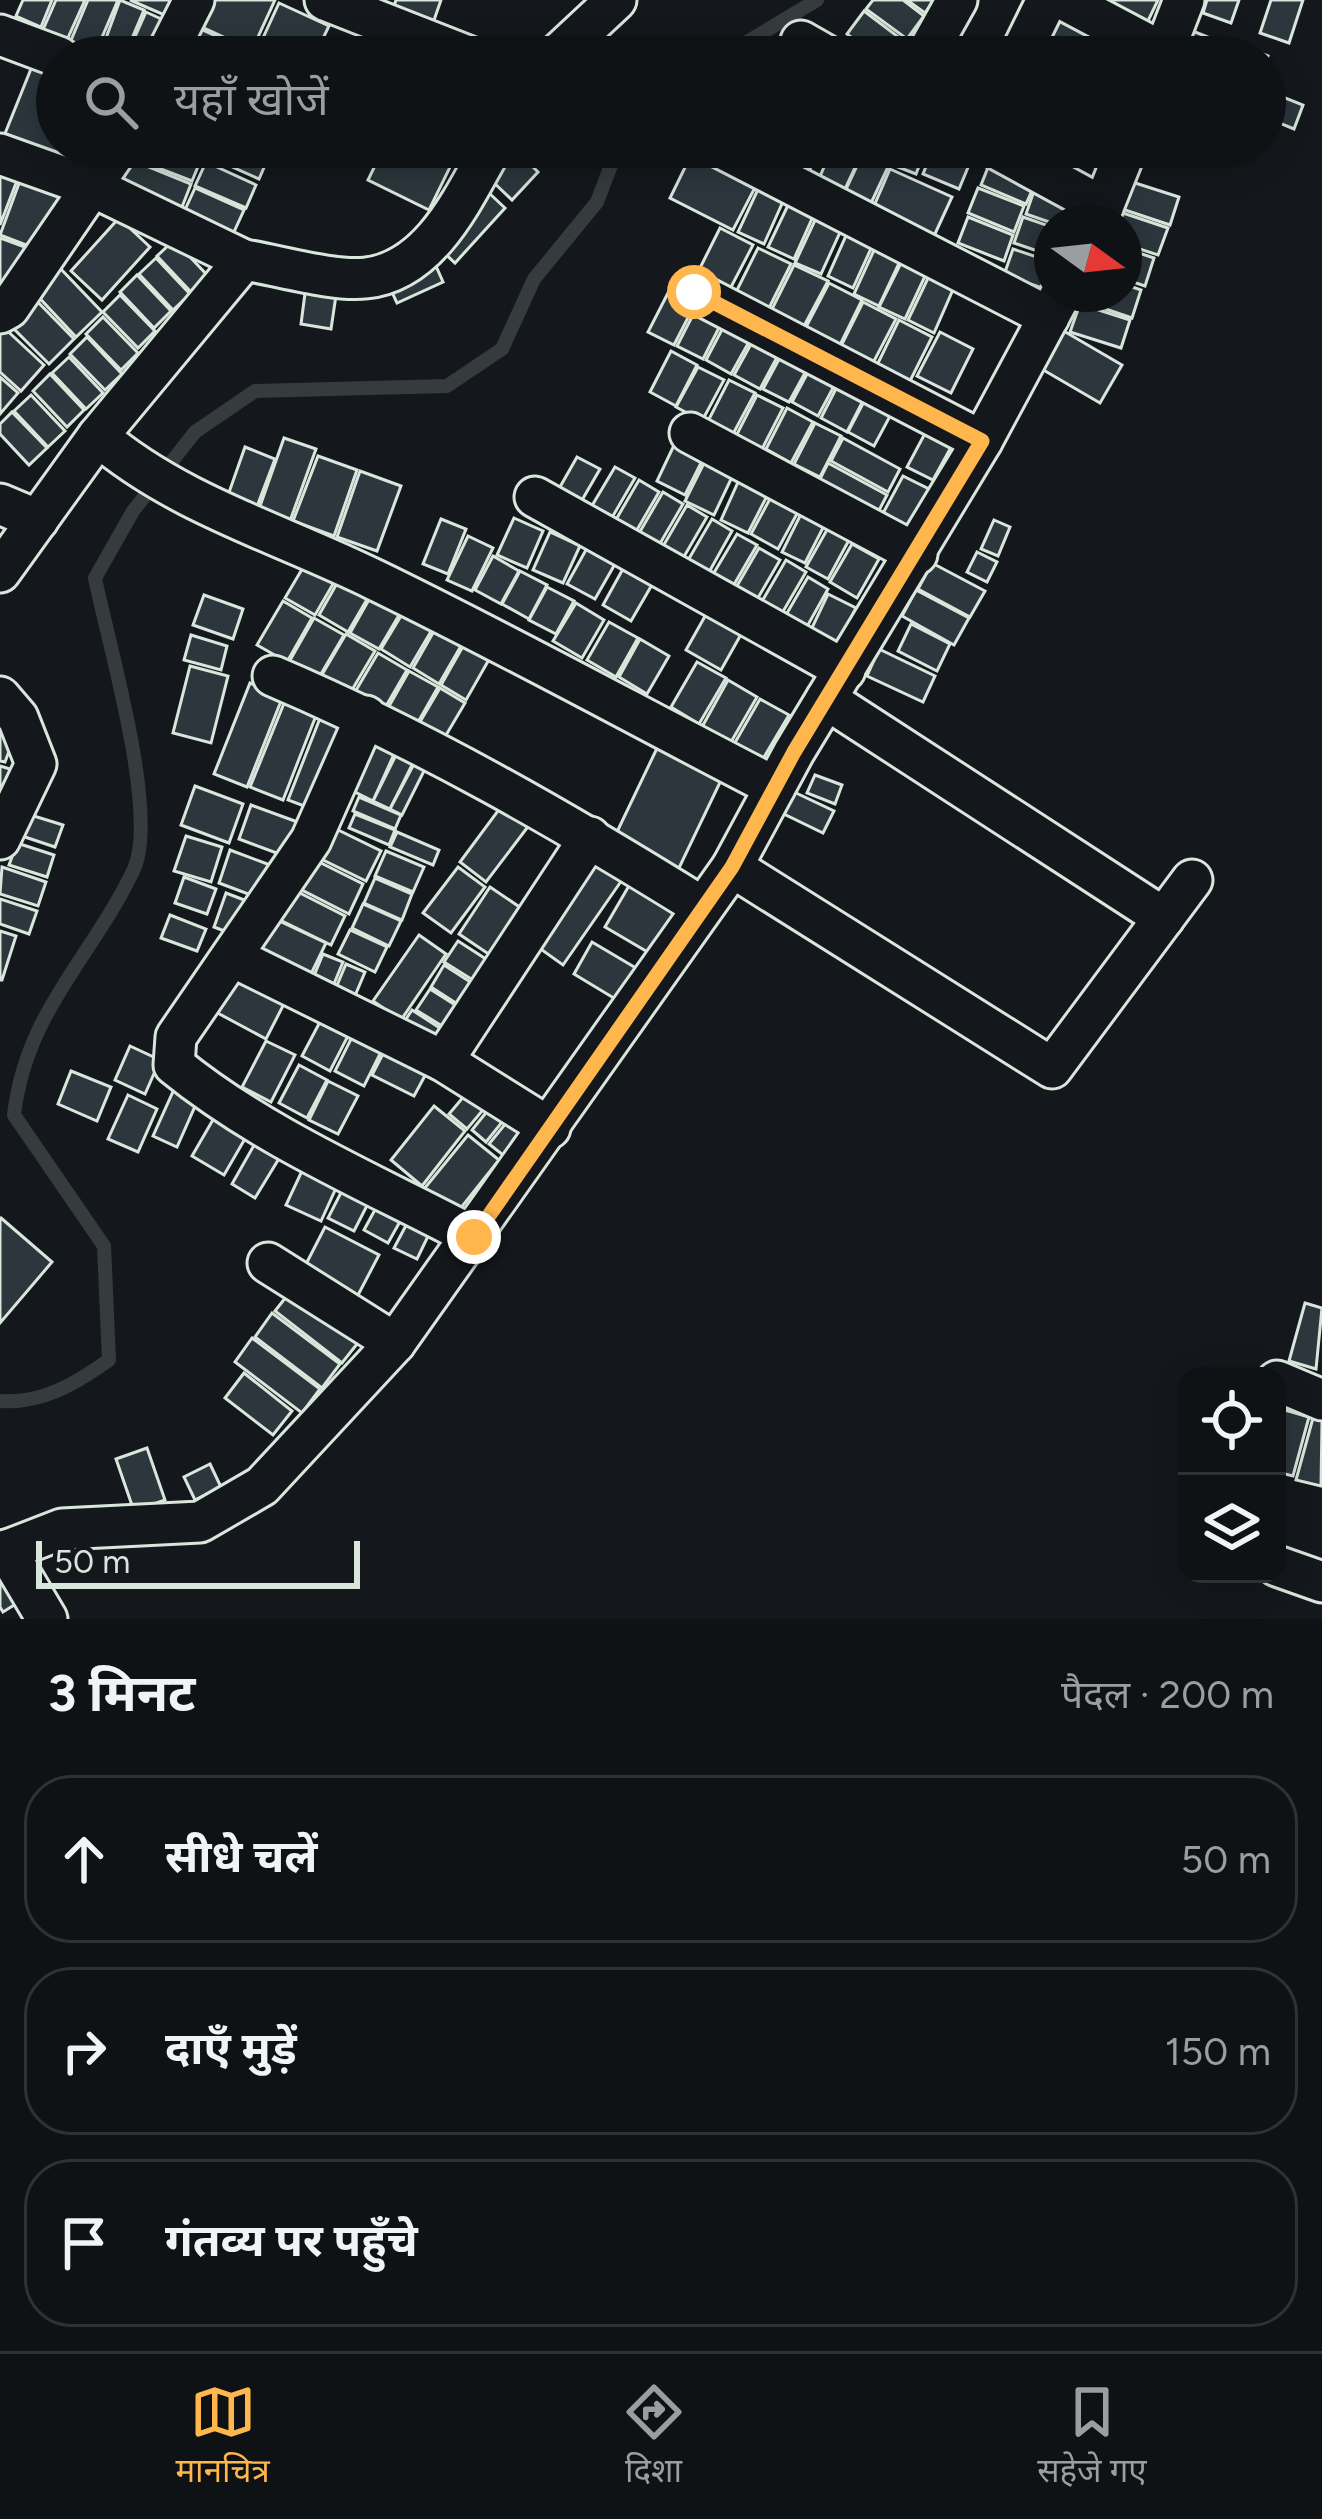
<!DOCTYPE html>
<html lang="hi">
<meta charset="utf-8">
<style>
body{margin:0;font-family:Figtree,"Noto Sans Devanagari",sans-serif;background:#181b1e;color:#f1f3f6}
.controls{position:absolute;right:36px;bottom:36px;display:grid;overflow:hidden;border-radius:24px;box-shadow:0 6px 30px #0003}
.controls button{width:108px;height:108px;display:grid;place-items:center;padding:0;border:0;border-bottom:3px solid #2f3234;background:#0f1215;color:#f1f3f6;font:60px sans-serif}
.compass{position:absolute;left:1034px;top:204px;width:108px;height:108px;border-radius:50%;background:#0f1215;box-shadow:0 6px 30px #0003;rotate:105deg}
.scale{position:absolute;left:36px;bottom:30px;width:324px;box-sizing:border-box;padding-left:12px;border:6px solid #d8e6dc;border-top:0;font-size:33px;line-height:42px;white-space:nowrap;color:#d8e6dc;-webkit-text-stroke:9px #14181c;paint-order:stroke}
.stop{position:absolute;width:36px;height:36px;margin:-27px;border:9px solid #ffb74d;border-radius:50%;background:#fff}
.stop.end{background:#ffb74d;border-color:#fff;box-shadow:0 3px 12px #0008}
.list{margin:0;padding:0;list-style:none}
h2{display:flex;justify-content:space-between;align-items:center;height:156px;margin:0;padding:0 48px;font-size:51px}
h2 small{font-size:39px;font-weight:400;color:#9b9ea0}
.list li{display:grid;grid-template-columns:78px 1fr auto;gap:36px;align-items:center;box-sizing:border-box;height:168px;margin:0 24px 24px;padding:0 24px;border:3px solid #2f3234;border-radius:48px}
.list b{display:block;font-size:45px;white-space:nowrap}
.list em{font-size:39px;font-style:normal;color:#9b9ea0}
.icon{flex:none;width:66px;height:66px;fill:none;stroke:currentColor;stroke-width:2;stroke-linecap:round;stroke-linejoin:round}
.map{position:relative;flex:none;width:1322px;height:1619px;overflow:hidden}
.search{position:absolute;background:#0f1215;box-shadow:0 6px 30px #0003;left:36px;right:36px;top:36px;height:132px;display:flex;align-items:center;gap:30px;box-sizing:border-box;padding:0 42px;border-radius:66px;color:#9b9ea0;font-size:45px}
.sheet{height:732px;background:#0f1215}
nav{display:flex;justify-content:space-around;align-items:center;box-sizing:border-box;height:168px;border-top:3px solid #2f3234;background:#0f1215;font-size:33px;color:#9b9ea0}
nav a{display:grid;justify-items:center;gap:6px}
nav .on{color:#ffb74d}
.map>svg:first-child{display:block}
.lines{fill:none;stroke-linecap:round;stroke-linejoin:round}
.stream{stroke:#363b3e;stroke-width:14}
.building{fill:#2c363c;stroke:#d8e6dc;stroke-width:3}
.street-casing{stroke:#d8e6dc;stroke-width:45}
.street{stroke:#14181c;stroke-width:39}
.route{stroke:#ffb74d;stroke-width:15}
</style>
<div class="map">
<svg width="1322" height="1619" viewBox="0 0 1322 1619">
<rect width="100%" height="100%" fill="#14181c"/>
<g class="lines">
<g class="stream">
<polyline points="722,57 817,0"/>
<path d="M0,1401C42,1404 75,1384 109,1360L104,1246L14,1115C26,1011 92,958 134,869C159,813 108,643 95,578L133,511L195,432L255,391L447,386L502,349L534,279L597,202L618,147"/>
</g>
</g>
<g class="building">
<polygon points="23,0 52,0 41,27 16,16"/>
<polygon points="56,0 85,0 66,42 42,32"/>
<polygon points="88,0 118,0 94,56 69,45"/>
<polygon points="120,0 144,10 124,57 99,57"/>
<polygon points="130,0 185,0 176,20"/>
<polygon points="201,0 275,0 252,50 191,22"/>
<polygon points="396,0 441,0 433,23 393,9"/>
<polygon points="873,0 903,0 924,16 907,39 866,9"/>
<polygon points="907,0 934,0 925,13"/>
<polygon points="1102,0 1158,0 1147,23"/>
<polygon points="1207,0 1239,0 1231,23 1203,13"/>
<polygon points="1271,0 1303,0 1289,43 1260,33"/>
<polygon points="279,3 329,26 314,57 271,57 257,51"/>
<polygon points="864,11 905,42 893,57 877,57 847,34"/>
<polygon points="1057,11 1101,33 1089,57 1045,36"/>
<polygon points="146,12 170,23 156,57 126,57"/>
<polygon points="187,23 249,51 246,57 187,57"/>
<polygon points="365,30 409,52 407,57 351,57"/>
<polygon points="1190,30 1218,41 1211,57 1180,57"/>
<polygon points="1042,38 1082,57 1033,57"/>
<polygon points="1101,38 1143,57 1093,57"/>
<polygon points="1241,46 1268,56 1265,65 1265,57 1237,57"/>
<polygon points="37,54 57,62 57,147 62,147 53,170 0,146"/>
<polygon points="1265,90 1303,105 1294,129 1265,117"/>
<polygon points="131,147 191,147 204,152 192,181 127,156"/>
<polygon points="212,147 250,147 269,156 259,179 208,156"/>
<polygon points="384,147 458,151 429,210 368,180"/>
<polygon points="695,147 761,176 733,230 670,198"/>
<polygon points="779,147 820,147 809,171 775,155"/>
<polygon points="833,147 861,155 838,204 813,192"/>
<polygon points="864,147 923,147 926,148 916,174 862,153"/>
<polygon points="934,147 974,153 959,189 923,174"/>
<polygon points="1056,147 1106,147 1098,168 1054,153"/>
<polygon points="517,151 538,172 512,200 490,179"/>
<polygon points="862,155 888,167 865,216 839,204"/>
<polygon points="127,158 191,184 180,212 115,187"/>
<polygon points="991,160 1037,179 1026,204 981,185"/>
<polygon points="206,162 256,185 246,208 195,186"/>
<polygon points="890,169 952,197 928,249 867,222"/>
<polygon points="0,171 18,178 0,225"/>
<polygon points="21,178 74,201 26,245 0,235"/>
<polygon points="1129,181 1179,197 1170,225 1119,208"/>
<polygon points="760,185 785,197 764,244 738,232"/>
<polygon points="195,188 244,210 233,234 184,212"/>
<polygon points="978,188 1024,206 1014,232 968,213"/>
<polygon points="1035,188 1079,203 1072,222 1052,223 1026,214"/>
<polygon points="488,192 505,208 455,263 438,247"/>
<polygon points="790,201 815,212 794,259 768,247"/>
<polygon points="1117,211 1168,228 1158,255 1124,244 1124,222 1114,222"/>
<polygon points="817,216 842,228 821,274 795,263"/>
<polygon points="968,217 1013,235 1004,261 958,243"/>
<polygon points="1023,217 1052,227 1052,256 1014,243"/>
<polygon points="119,218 150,247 102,300 71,271"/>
<polygon points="720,228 753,245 730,289 698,272"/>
<polygon points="849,229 874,242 853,288 828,276"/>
<polygon points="0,238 25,247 2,306 0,306"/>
<polygon points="174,240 208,276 191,292 157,256"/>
<polygon points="758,248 791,264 769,308 736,292"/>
<polygon points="875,248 901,259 879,306 854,294"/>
<polygon points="1124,248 1154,258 1145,286 1124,279"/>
<polygon points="1013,249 1052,262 1048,290 1004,275"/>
<polygon points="432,257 443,282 397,303 386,279"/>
<polygon points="156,258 190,294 173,310 139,274"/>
<polygon points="902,261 927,272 905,319 879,307"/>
<polygon points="794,265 828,281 804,326 772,309"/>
<polygon points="58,266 102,312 76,337 32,290"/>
<polygon points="930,274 955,285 934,333 908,320"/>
<polygon points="137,275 171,311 154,328 120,292"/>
<polygon points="307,278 338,282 331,329 301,324"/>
<polygon points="829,283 862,300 840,345 806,327"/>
<polygon points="1124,284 1141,290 1132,318 1082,301 1084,294 1124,294"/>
<polygon points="669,291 695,304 674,345 648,332"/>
<polygon points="29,293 74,339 49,364 4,319"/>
<polygon points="120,295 155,331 138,348 103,312"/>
<polygon points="863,302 896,319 873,363 841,346"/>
<polygon points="1080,304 1130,320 1121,348 1070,332"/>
<polygon points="698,305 724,318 703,359 677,346"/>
<polygon points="103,317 138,353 121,370 86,334"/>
<polygon points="727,320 754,333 731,374 706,360"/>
<polygon points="899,320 932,337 910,381 877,365"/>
<polygon points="0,324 44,365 21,391 0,372"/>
<polygon points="1062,330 1122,365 1100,403 1040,368"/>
<polygon points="940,332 973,349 951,393 917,376"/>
<polygon points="756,335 782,348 760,389 734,375"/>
<polygon points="87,337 122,374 105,390 70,354"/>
<polygon points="785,348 811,362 789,402 763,389"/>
<polygon points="671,351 697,365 676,406 650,392"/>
<polygon points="69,357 103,393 86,409 52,373"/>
<polygon points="814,361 840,375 818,416 792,402"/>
<polygon points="698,367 724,380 702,421 676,407"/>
<polygon points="50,374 84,410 67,427 33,391"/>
<polygon points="0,377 18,393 0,414"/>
<polygon points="842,377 868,391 847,432 821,418"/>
<polygon points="729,380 755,393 733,434 708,421"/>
<polygon points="869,392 896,405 874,446 848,432"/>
<polygon points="31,395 65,431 48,447 14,411"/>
<polygon points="757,395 783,408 762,449 736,436"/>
<polygon points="787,408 813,422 791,463 766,449"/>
<polygon points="12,412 47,448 29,465 0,434 0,424"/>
<polygon points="815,423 841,436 820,477 794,464"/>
<polygon points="929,426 955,440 933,480 907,467"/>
<polygon points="284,438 316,449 290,521 259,509"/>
<polygon points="843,438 900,469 888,492 831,461"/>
<polygon points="676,441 705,455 685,495 657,481"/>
<polygon points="245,447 275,459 256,509 227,498"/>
<polygon points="318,456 357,470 334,536 293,521"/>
<polygon points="577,457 600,469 578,507 556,494"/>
<polygon points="705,461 733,475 714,515 685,501"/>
<polygon points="828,463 887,495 875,518 816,487"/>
<polygon points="615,467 635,478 610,521 590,509"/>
<polygon points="360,471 401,486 377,551 337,537"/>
<polygon points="903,476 929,489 908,530 881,517"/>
<polygon points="639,480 659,492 634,535 614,523"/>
<polygon points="739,480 768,494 748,533 721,520"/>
<polygon points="663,492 683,504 658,547 638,535"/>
<polygon points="772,495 799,510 778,549 751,534"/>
<polygon points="687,505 707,517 682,560 662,548"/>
<polygon points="802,512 825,524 805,563 782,552"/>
<polygon points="514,518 543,531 527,568 497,555"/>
<polygon points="441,519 466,529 448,574 423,564"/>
<polygon points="712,519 732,531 708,574 687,562"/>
<polygon points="994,520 1010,527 998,556 981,549"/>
<polygon points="828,528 849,540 828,579 806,567"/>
<polygon points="550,532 580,546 563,583 533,570"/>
<polygon points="737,534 757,545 732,588 712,576"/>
<polygon points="468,536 493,548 472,591 447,580"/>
<polygon points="852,544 879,559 857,598 830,582"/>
<polygon points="587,548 615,564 595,599 567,584"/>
<polygon points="759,548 780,560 755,603 734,591"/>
<polygon points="977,552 997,562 987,582 967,572"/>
<polygon points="311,554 340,572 315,615 285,598"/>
<polygon points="493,556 519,571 501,604 475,590"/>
<polygon points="786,560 806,572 781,615 761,603"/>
<polygon points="932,563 985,591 970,617 918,589"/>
<polygon points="624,567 653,583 631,621 603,605"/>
<polygon points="344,571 373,589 348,632 319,615"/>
<polygon points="520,571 547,585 529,619 502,604"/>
<polygon points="808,577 828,589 804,632 783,620"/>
<polygon points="547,587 574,601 556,634 529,620"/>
<polygon points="375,589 405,605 379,649 350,633"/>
<polygon points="916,590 969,618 954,645 902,616"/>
<polygon points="828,594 856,608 837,647 809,634"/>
<polygon points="204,595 243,609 233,639 193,625"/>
<polygon points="283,601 312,618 287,662 257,645"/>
<polygon points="713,602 748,622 721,670 686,650"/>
<polygon points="576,603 604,620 582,658 553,641"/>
<polygon points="407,606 436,623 410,667 381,649"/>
<polygon points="314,618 344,635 318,679 289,662"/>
<polygon points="609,622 638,638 616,677 587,660"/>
<polygon points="438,624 465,639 439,684 413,668"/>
<polygon points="911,624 950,644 937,671 898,651"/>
<polygon points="346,634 375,651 349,695 320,678"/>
<polygon points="191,635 227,646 221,670 184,660"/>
<polygon points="640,639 669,656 647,694 619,677"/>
<polygon points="466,641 491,656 466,700 441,685"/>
<polygon points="879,649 935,676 923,702 867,676"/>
<polygon points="378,653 407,670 382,713 352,697"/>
<polygon points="697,662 726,678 699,724 671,707"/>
<polygon points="190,666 228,676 211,743 173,733"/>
<polygon points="409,671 438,687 413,731 384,715"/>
<polygon points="728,680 757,697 731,742 702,727"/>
<polygon points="250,683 283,696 247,787 214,774"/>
<polygon points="440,688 465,703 439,747 414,732"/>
<polygon points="287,696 319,708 283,800 250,787"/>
<polygon points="760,699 789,715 761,762 733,746"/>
<polygon points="324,708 356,721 320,812 288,800"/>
<polygon points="0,721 18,727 5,762 0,761"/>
<polygon points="379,733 399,743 373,801 353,791"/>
<polygon points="660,742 725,772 679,868 615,836"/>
<polygon points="397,753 414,761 390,809 373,801"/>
<polygon points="415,762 426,767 402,815 390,809"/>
<polygon points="0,766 13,770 0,801"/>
<polygon points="815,775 842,785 835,804 807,793"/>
<polygon points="195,786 243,804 229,843 181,825"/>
<polygon points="794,792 834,811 823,833 784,814"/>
<polygon points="359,797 401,815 395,829 353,811"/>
<polygon points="503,804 530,824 486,882 460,862"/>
<polygon points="251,805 303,824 290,858 239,839"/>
<polygon points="21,812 63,825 55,847 13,833"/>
<polygon points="355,814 395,830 389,845 349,828"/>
<polygon points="330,826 381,851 366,881 315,856"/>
<polygon points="397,832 439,850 433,865 390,847"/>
<polygon points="186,836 222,847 211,882 174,871"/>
<polygon points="17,843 54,855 47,877 9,865"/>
<polygon points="230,850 270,865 259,898 219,883"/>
<polygon points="386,851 424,867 413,892 375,876"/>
<polygon points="587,856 622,880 563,965 528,940"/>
<polygon points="313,859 363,884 349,914 298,888"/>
<polygon points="2,867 46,882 38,906 0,894"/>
<polygon points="458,867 485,887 451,933 423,913"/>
<polygon points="184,877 216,889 207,914 175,903"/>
<polygon points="375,878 412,894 402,920 364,903"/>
<polygon points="630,884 689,918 663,961 605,927"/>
<polygon points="490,887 524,910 493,957 459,934"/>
<polygon points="294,890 345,916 331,945 280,920"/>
<polygon points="226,893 252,903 240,937 214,927"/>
<polygon points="0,899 37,911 29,934 0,924"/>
<polygon points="363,904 401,921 389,946 352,928"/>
<polygon points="170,915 206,929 197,951 161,938"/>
<polygon points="275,919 326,943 311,974 261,949"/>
<polygon points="350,930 387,947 375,972 338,954"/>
<polygon points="0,931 16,936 2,980 0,980"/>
<polygon points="419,935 446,954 401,1020 373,1001"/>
<polygon points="458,941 489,961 476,982 444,962"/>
<polygon points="592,942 641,971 622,1003 574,974"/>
<polygon points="323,954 343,962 331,991 311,983"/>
<polygon points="346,964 365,972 354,998 335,990"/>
<polygon points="444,965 475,985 462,1007 431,987"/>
<polygon points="232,972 286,1000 266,1039 212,1010"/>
<polygon points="430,989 460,1008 447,1029 416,1010"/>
<polygon points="412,1010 443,1030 430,1051 398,1031"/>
<polygon points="322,1018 350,1032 330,1071 302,1056"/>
<polygon points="354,1033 383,1048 364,1086 335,1071"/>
<polygon points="266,1041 295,1055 271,1102 242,1087"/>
<polygon points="130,1046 160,1060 145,1094 115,1080"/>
<polygon points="386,1048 428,1070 414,1096 372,1075"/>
<polygon points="299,1065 327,1080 307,1118 279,1103"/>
<polygon points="71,1071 111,1087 97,1121 58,1104"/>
<polygon points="328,1081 358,1096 338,1134 309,1120"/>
<polygon points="176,1085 200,1095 177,1147 153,1136"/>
<polygon points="470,1089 488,1104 467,1129 449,1114"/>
<polygon points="128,1095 157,1109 138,1152 108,1139"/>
<polygon points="493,1104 507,1116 486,1142 472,1130"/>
<polygon points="434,1106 465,1131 422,1186 391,1160"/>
<polygon points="511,1117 533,1135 512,1162 489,1144"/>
<polygon points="214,1118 246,1137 224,1175 192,1156"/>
<polygon points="261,1133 286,1147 255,1198 232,1184"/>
<polygon points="468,1135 499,1160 456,1214 424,1189"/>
<polygon points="308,1158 342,1175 321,1221 286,1205"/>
<polygon points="348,1179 374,1192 354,1231 328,1218"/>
<polygon points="383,1195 407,1209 388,1243 364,1230"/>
<polygon points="411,1216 433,1226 417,1259 394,1248"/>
<polygon points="1,1218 52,1262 0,1323 0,1219"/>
<polygon points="325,1227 379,1255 357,1297 304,1268"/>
<polygon points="293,1288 361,1339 342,1363 275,1311"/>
<polygon points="1305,1303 1322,1308 1316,1369 1289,1361"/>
<polygon points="272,1313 340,1364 322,1388 255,1337"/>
<polygon points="252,1338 320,1389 302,1413 235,1362"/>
<polygon points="244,1373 292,1411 273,1435 225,1398"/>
<polygon points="1285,1410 1309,1417 1293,1476 1277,1472"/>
<polygon points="1313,1418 1322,1421 1321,1486 1296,1480"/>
<polygon points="147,1448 165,1500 134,1511 116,1459"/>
<polygon points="210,1464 221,1487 195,1500 184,1477"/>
<polygon points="0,1569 19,1602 3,1612 0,1607"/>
</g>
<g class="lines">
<g class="street-casing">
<g id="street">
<polyline points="325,0 470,57"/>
<polyline points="1064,0 1164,53"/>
<polyline points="0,35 59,57"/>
<polyline points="801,41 829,57"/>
<polyline points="165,57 194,0"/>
<polyline points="555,57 616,0"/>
<polyline points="925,57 957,0"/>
<polyline points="1019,57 1047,0"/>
<polyline points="1162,57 1184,0"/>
<polyline points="719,147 1049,317"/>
<polyline points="993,147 1103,207"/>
<polyline points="0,154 95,188 244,260"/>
<polyline points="1097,222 1127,147"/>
<polyline points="695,292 982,441"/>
<polyline points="0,313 9,308 119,147"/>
<polyline points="690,433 917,554"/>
<path d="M98,436C177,504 282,534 375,580C509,645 641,718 775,787"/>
<polyline points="535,497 845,670"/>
<polyline points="0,504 38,520"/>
<path d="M0,572L98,436L244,260C277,265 334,282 366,278C431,271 463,198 492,147"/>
<path d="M273,676C423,740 564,821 702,907"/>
<polyline points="0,697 18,718 36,764 0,839"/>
<polyline points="826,699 1164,918"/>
<path d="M366,716L311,840L176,1037L174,1065C262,1137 374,1184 474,1237"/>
<polyline points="732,867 1052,1068 1192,880"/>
<polyline points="233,957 443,1061 550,1128"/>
<polyline points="443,1061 590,837"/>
<polyline points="268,1263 395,1343"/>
<polyline points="1277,1381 1322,1400"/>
<polyline points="6,1550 47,1619"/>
<polyline points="0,1553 62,1529 200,1522 262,1486 395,1343 732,867 794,752 982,441 1061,294"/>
<polyline points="1277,1566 1322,1582"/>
</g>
</g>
<use href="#street" class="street"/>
</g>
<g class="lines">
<polyline class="route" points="474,1237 732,867 794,752 982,441 694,292"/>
</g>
</svg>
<div class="controls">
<button><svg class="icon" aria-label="locate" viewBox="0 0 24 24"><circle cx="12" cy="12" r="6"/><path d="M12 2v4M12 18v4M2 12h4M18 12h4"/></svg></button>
<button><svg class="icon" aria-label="layers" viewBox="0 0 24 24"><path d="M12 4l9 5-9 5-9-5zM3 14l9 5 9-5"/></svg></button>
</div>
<svg class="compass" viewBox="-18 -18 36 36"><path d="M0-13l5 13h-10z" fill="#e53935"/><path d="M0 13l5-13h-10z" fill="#9b9ea0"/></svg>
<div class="scale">50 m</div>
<div class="stop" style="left:694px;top:292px"></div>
<div class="stop end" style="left:474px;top:1237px"></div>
<div class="search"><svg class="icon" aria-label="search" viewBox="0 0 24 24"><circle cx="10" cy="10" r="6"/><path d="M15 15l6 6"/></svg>यहाँ खोजें</div>
</div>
<section class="sheet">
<h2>3 मिनट<small>पैदल · 200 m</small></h2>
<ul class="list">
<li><svg class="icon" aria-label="ahead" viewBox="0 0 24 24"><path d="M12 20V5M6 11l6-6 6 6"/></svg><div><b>सीधे चलें</b></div><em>50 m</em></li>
<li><svg class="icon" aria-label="right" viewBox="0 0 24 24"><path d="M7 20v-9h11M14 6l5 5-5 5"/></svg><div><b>दाएँ मुड़ें</b></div><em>150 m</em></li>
<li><svg class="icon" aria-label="arrive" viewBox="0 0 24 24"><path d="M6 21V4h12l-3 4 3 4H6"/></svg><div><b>गंतव्य पर पहुँचे</b></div></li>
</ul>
</section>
<nav>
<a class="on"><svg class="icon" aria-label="map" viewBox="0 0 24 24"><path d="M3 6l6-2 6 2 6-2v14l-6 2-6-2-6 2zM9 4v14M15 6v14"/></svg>मानचित्र</a>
<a><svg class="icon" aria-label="directions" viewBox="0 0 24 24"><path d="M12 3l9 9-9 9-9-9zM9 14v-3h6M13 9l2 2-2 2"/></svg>दिशा</a>
<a><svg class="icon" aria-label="saved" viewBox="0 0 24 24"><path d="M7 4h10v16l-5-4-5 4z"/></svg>सहेजे गए</a>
</nav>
